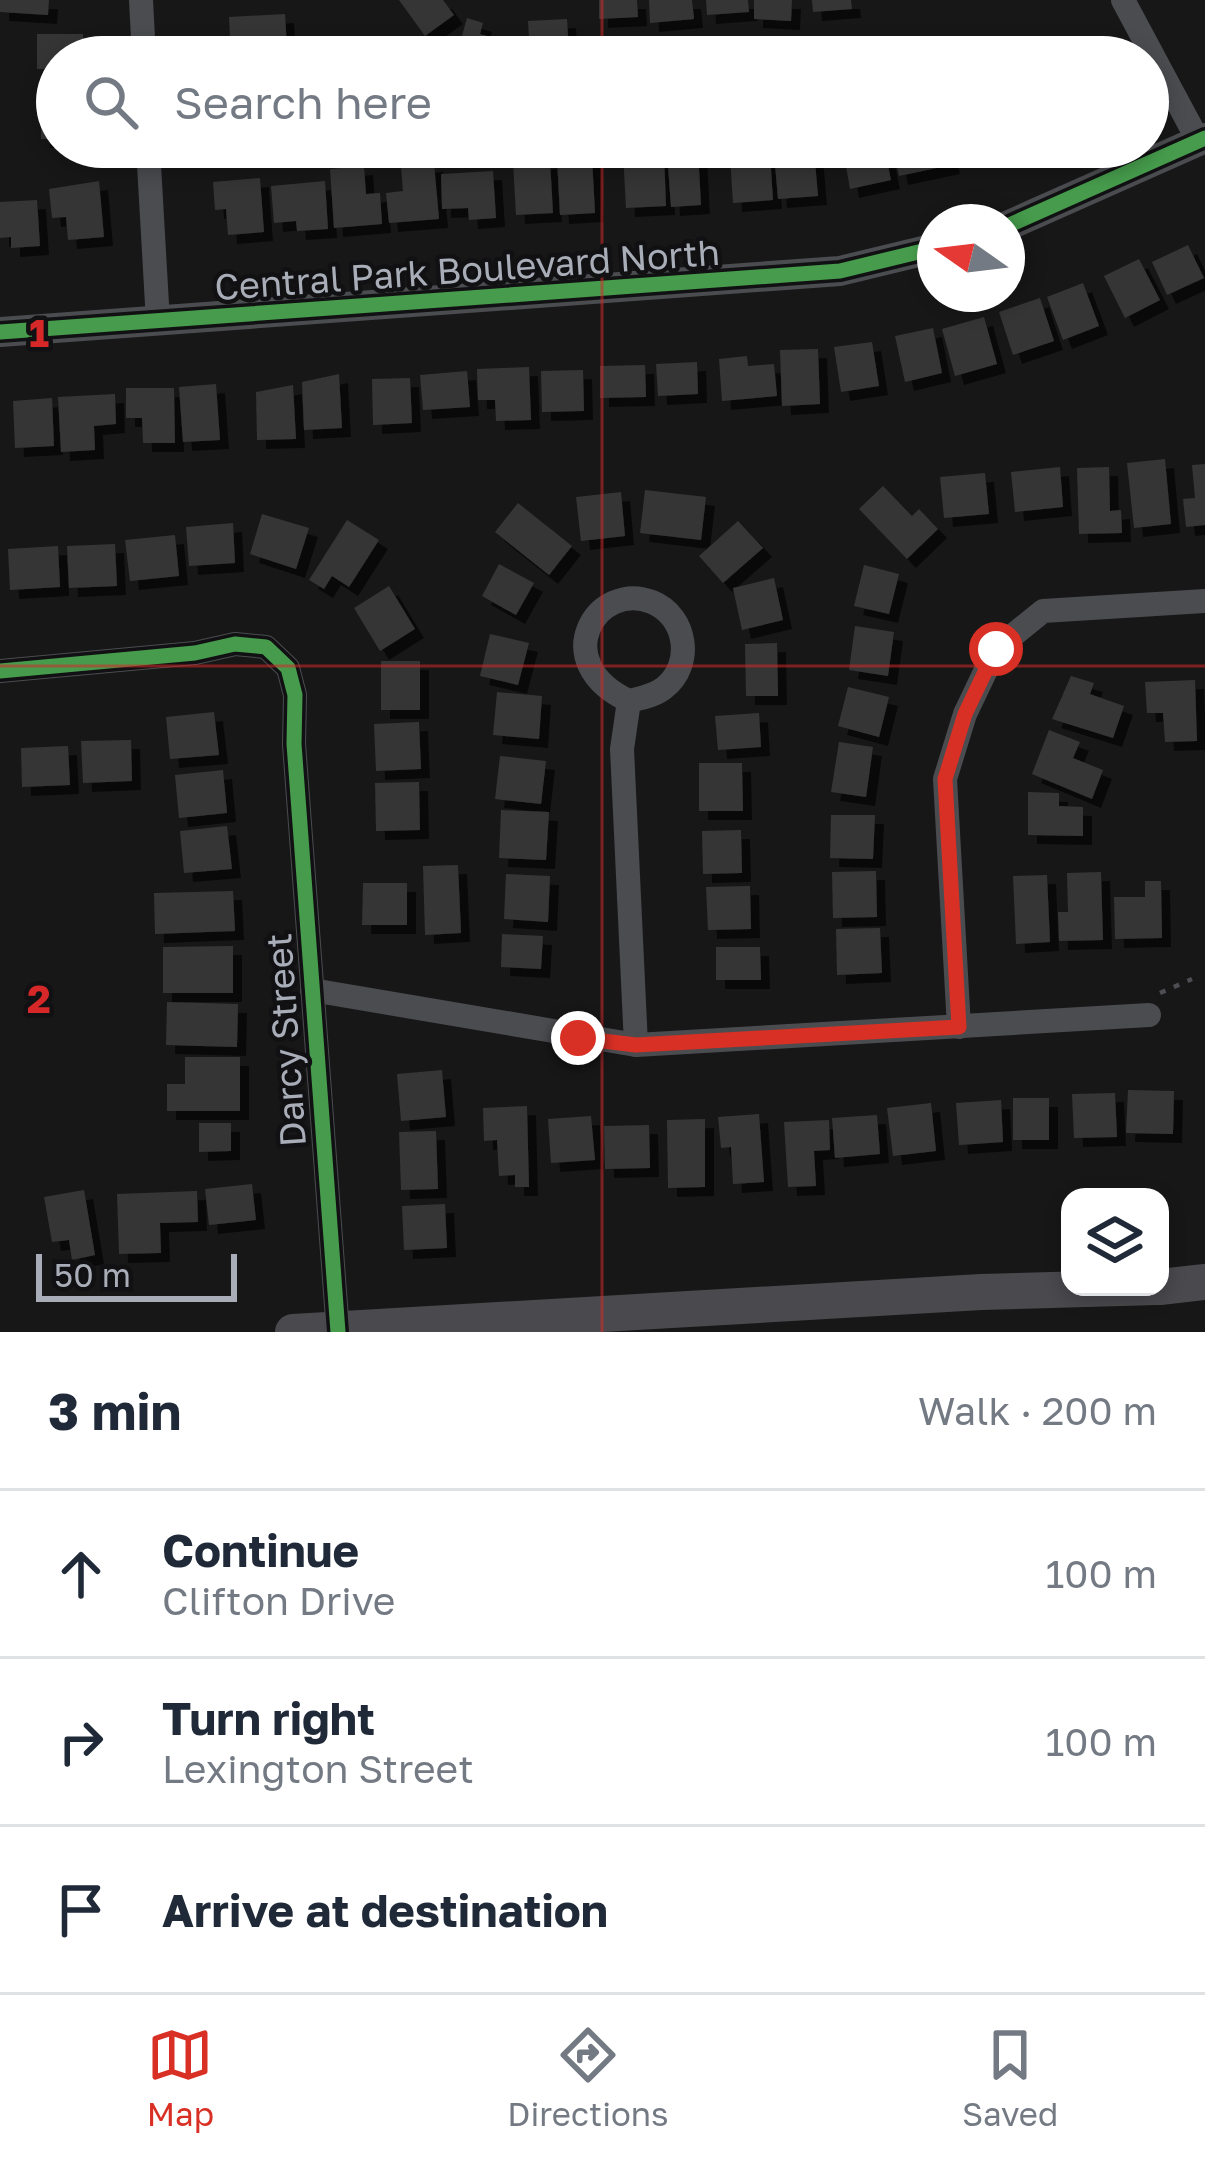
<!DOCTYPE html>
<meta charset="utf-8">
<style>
body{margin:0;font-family:"Golos Text",sans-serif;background:#f2f2f3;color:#1f2937}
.controls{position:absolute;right:36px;bottom:36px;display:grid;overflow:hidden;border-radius:24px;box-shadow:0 6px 18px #0003}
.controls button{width:108px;height:108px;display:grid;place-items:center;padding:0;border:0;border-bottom:3px solid #e0e1e3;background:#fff;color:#1f2937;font:60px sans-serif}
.compass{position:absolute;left:917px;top:204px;width:108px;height:108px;border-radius:50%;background:#fff;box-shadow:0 6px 18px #0003;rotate:284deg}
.scale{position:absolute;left:36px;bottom:30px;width:201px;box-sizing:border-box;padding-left:12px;border:6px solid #a8adb8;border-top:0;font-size:33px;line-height:42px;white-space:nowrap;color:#a8adb8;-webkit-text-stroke:9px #111113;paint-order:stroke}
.stop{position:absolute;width:36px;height:36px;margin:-27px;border:9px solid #d93025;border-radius:50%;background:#fff}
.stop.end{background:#d93025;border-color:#fff;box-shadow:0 3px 12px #0008}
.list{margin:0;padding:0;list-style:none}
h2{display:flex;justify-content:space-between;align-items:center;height:156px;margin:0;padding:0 48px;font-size:51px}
h2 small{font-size:39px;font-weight:400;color:#747a83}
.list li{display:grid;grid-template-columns:78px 1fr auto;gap:36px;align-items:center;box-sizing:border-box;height:168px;padding:0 48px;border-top:3px solid #e0e1e3}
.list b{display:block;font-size:45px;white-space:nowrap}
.list p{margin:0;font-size:39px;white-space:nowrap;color:#747a83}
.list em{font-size:39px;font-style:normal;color:#747a83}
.icon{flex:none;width:66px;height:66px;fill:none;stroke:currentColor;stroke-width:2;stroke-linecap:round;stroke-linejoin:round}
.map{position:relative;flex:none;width:1205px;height:1332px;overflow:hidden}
.search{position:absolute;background:#fff;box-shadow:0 6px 18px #0003;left:36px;right:36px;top:36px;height:132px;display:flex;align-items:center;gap:30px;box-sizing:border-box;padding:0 42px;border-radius:66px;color:#747a83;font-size:45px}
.sheet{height:660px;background:#fff}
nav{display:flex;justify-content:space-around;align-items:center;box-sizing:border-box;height:168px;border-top:3px solid #e0e1e3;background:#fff;font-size:33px;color:#747a83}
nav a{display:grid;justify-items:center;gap:6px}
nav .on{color:#d93025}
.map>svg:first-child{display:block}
.building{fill:#353536;filter:url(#shadow)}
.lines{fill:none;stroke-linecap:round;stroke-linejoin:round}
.path{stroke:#4d4e52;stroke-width:4.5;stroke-dasharray:6 9;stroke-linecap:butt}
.minor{stroke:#4b4c50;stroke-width:24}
.tertiary{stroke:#4b4c50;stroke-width:30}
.secondary{stroke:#4a4a4e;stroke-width:36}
.cycleway-casing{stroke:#111113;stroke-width:22}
.cycleway{stroke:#469c4c;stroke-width:15}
.route{stroke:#d93025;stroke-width:15}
.grid{fill:none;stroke:#d62828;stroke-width:3;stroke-opacity:0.55}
.labels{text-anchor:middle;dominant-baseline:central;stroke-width:9;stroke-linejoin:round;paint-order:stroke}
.street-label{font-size:36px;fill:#a8adb8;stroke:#111113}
.grid-label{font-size:39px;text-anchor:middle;font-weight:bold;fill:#d62828;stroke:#111113;stroke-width:9;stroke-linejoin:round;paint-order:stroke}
</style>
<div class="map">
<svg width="1205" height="1332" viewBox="0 0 1205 1332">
<defs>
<filter id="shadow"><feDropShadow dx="9" dy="9" stdDeviation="0" flood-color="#0009"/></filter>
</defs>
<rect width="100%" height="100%" fill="#171717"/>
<g class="building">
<polygon points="0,0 49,0 48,15 0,12"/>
<polygon points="399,0 443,0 454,15 425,36"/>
<polygon points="599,0 637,0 638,17 599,19"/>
<polygon points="649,0 692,0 694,19 650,23"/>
<polygon points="706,0 748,0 749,12 707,15"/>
<polygon points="754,0 792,0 791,21 754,19"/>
<polygon points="812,0 851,0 852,9 813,12"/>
<polygon points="285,14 287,48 258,50 258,57 231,57 229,17"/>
<polygon points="467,18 483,23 480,34 505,41 500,57 456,57"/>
<polygon points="567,19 569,53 530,56 528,21"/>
<polygon points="37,34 83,34 83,57 57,57 57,69 37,69"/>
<rect x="41" y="86" width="16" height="53"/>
<polygon points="884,147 891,180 850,189 844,155"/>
<polygon points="893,147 947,147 951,165 899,176"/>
<polygon points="698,150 701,205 671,207 667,152"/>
<polygon points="814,150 818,196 778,199 774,153"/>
<polygon points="664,152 666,206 626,208 623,153"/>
<polygon points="770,154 773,200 733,203 730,157"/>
<polygon points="592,157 595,213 560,215 557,158"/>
<polygon points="550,160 553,213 516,215 513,162"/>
<polygon points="434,163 439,219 389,223 386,193 403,191 401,167"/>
<polygon points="364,166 366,194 380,193 382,224 334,228 330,169"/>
<polygon points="493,171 496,218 469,220 468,208 442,209 441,174"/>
<polygon points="260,178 264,232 228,235 226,209 215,210 213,182"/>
<polygon points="99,181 104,237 68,240 66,217 52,218 49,189"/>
<polygon points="325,181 328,229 297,231 296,221 274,223 271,186"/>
<polygon points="37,200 40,246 11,248 11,237 0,238 0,202"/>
<polygon points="1188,245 1204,278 1167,295 1152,262"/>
<polygon points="1139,259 1160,300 1125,318 1104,276"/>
<polygon points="1083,283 1099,326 1063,340 1047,297"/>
<polygon points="1040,298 1054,341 1013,355 999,312"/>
<polygon points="984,317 997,364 955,376 942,329"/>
<polygon points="933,328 942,373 905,382 895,336"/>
<polygon points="872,342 879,386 841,392 834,347"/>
<polygon points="818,349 820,404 782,406 780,350"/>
<polygon points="747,356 748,366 774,364 777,396 722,401 719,359"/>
<polygon points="697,362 698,394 658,396 656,364"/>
<polygon points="645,365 646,397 600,398 600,366"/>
<polygon points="529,367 531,420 496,421 495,400 478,400 477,369"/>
<polygon points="583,370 584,411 542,412 541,371"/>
<polygon points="467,371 470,407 423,410 420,375"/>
<polygon points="339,374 342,428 304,430 302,382"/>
<polygon points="410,378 412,423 373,425 372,379"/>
<polygon points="216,384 220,440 183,442 179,387"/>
<polygon points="293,385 296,439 257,440 256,392"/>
<polygon points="126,388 174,388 175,443 143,443 142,418 126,418"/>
<polygon points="115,394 116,424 94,426 95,450 61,452 58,397"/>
<polygon points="52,398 54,446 15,448 13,401"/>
<polygon points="1165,459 1171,524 1134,528 1127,463"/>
<polygon points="1205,464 1205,525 1186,527 1183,499 1195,498 1192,465"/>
<polygon points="1060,467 1063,507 1015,512 1011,472"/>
<polygon points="1109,467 1110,511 1121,510 1122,533 1079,534 1077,468"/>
<polygon points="985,473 989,514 944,518 940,477"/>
<polygon points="883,486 912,516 919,509 938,529 907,559 859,509"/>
<polygon points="645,490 706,497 701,540 640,533"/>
<polygon points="621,492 625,536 581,541 576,497"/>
<polygon points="518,503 572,546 549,575 495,532"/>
<polygon points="262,514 309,528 296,569 250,554"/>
<polygon points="347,520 379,540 349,587 332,576 324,589 309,580"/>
<polygon points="738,521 763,548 723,583 699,556"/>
<polygon points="233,523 235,563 189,566 186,527"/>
<polygon points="175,535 179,576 130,581 125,540"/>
<polygon points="115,544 117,586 69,588 67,546"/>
<polygon points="58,546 60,587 10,590 8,549"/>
<polygon points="499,564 534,583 516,615 482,596"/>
<polygon points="864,565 899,574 889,614 854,606"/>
<polygon points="774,578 783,620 742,630 733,588"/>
<polygon points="389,586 415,629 380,651 354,608"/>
<polygon points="855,626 894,632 888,676 849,670"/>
<polygon points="490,634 529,643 518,685 480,676"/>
<polygon points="777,643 778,696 746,696 745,644"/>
<rect x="381" y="661" width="39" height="49"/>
<polygon points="1071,676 1094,683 1090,694 1124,706 1113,738 1052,719"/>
<polygon points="1195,680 1197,741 1165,742 1163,713 1147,713 1145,682"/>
<polygon points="848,687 889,697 879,737 838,726"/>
<polygon points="497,692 542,696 539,739 493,735"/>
<polygon points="214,712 219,755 170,759 166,717"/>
<polygon points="759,713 761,747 718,750 715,716"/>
<polygon points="419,722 421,769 376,771 374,724"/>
<polygon points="1049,730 1080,742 1073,758 1103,770 1092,799 1032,774"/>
<polygon points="131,740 132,781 83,783 81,741"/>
<polygon points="839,742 873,747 866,797 831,792"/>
<polygon points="68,746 70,785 22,787 21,748"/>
<polygon points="500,756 546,761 541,804 495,799"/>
<polygon points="699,763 742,763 743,811 699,811"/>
<polygon points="223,770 227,813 179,818 175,775"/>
<polygon points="419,782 420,830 376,831 375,783"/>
<polygon points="1028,792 1059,793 1059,806 1083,807 1083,836 1028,835"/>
<polygon points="501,810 549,812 546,860 499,858"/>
<polygon points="831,815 875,815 873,859 830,858"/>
<polygon points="227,826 232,869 184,873 180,831"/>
<polygon points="741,830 742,873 703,874 702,831"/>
<polygon points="458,865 461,933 425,935 423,866"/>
<polygon points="876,871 877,917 833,918 832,872"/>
<polygon points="1101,872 1103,940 1059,941 1058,912 1068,912 1067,873"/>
<polygon points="506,874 550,876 548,922 504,919"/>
<polygon points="1047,875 1050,942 1016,944 1013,876"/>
<polygon points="1145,881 1161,881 1162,938 1115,939 1114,897 1145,897"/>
<polygon points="363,883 407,883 407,925 362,925"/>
<polygon points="750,886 751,929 708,930 706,887"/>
<polygon points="233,891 235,931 155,934 154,893"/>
<polygon points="880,928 882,973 837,975 836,929"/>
<polygon points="502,934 543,936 541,969 501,967"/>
<polygon points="233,946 233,993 163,993 163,947"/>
<polygon points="716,947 760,947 761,980 716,980"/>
<polygon points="167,1002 238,1004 237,1047 166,1045"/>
<polygon points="185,1057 240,1057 240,1111 167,1111 167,1084 185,1084"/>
<polygon points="442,1070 446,1117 401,1121 397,1074"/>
<polygon points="1128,1090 1174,1091 1173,1134 1126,1133"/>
<polygon points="1115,1093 1117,1137 1074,1138 1072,1094"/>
<rect x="1013" y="1098" width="36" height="42"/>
<polygon points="1001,1100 1003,1142 959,1145 956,1103"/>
<polygon points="931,1103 936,1151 893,1156 887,1108"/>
<polygon points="527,1106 529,1187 515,1187 515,1175 499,1176 497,1140 484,1141 483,1108"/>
<polygon points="759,1114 764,1182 733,1184 731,1147 721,1148 718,1117"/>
<polygon points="877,1115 880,1154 835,1158 832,1118"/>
<polygon points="591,1116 595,1160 551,1163 548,1119"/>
<polygon points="705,1119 705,1187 668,1188 667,1120"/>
<polygon points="829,1120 830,1150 814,1151 816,1186 788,1187 784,1122"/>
<polygon points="199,1123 231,1123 231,1151 199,1152"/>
<polygon points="649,1125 650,1168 605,1169 604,1126"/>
<polygon points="436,1131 438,1189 401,1190 399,1132"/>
<polygon points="252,1184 256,1220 209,1225 205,1189"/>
<polygon points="84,1190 95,1255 72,1260 69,1240 52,1242 44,1197"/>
<polygon points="197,1191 198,1222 160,1223 161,1253 119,1254 117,1194"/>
<polygon points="445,1204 447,1248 404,1250 402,1206"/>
</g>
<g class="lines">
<polyline class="path" points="1160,993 1192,979"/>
<g class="minor">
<polyline points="141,0 144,57"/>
<polyline points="1123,0 1199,142"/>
<polyline points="148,147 158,322"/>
<polyline points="0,671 195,653 235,644 266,647 288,668 295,695 294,744 338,1332"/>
<path d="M629,701C546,662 597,580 652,602C687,616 694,665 664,688C654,696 641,698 629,701L622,749L636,1045"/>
<polyline points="312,990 636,1045 1149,1015"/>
<polyline points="959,1027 945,779 965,714 996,649 1043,611 1205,601"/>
</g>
<g class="tertiary">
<polyline points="1007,226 1205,138"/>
<polyline points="0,332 840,271 935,248"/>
</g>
<g class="secondary">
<polyline points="1160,1287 1205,1282"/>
<polyline points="293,1332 981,1292 1157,1287"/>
</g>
<g class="cycleway-casing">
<g id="cycleway">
<polyline points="1007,226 1205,138"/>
<polyline points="0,332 840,271 935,248"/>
<polyline points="0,671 195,653 235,644 266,647 288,668 295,695 294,744 338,1332"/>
</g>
</g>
<use href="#cycleway" class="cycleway"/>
</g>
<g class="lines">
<polyline class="route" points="578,1038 636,1045 959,1027 945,779 965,714 996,649"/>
</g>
<path class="grid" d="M602,0V57M602,147V1332M0,666H1205"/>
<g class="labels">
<g class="street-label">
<text transform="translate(467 269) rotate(-4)">Central Park Boulevard North</text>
<text transform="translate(285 1040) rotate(-94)">Darcy Street</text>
</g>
</g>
<g class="grid-label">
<text x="39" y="347">1</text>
<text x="39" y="1013">2</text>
</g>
</svg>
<div class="controls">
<button><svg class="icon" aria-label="layers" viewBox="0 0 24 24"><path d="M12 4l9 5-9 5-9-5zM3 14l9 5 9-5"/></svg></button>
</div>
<svg class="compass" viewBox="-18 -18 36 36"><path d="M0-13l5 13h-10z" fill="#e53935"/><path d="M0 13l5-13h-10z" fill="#747a83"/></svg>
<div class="scale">50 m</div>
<div class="stop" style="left:996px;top:649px"></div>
<div class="stop end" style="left:578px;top:1038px"></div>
<div class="search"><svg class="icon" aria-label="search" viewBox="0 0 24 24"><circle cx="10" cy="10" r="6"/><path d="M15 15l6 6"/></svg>Search here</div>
</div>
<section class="sheet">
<h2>3 min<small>Walk · 200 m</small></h2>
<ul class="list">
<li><svg class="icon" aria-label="ahead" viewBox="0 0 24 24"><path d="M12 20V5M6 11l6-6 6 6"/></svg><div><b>Continue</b><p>Clifton Drive</p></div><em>100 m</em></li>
<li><svg class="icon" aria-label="right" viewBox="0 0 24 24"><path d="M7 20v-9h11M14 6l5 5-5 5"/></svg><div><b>Turn right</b><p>Lexington Street</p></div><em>100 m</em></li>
<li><svg class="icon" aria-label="arrive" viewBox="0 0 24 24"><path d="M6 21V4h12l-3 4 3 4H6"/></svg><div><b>Arrive at destination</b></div></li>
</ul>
</section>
<nav>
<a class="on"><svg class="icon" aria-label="map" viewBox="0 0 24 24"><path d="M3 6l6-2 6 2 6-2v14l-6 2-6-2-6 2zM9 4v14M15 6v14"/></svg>Map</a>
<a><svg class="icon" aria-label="directions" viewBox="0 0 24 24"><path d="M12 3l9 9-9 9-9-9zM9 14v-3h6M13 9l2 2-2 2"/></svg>Directions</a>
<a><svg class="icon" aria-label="saved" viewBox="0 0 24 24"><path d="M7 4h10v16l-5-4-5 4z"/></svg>Saved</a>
</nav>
